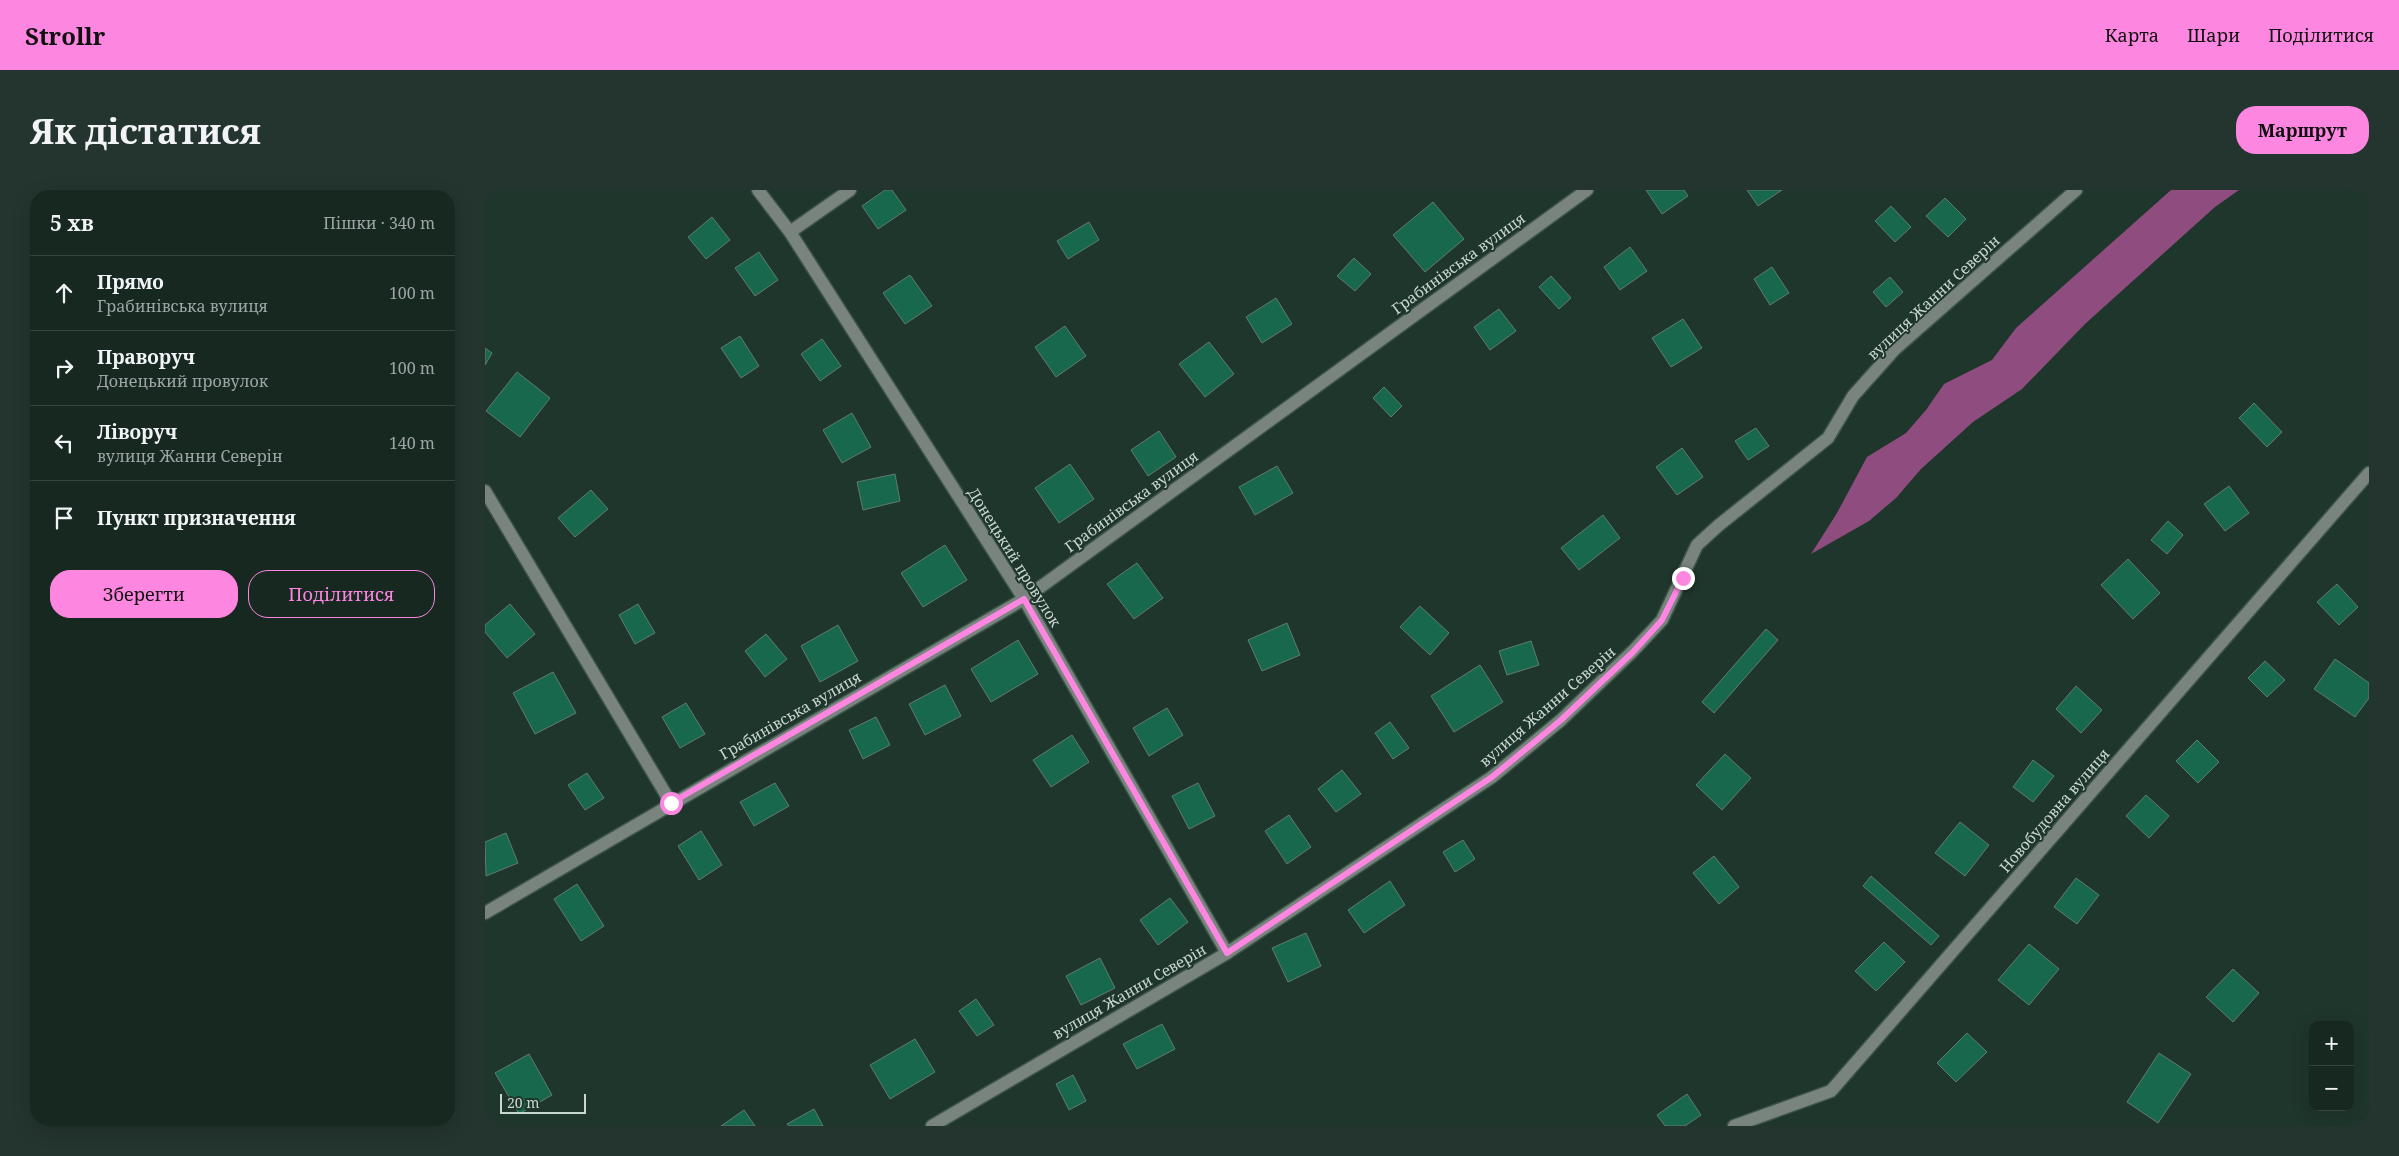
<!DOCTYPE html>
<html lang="uk">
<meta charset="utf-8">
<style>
body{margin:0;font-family:"Noto Serif",serif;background:#24342e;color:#f1f3f6}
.controls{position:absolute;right:15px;bottom:15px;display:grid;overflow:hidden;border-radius:10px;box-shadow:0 5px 20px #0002}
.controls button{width:45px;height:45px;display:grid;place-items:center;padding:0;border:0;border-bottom:1px solid #36443f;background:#172821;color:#f1f3f6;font:25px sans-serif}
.scale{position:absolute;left:15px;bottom:12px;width:86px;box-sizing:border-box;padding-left:5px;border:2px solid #cad7d1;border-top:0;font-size:14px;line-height:18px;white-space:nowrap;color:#cad7d1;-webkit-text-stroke:4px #1f362c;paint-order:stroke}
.stop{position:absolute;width:15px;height:15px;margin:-11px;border:4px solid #fd86e1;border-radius:50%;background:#fff}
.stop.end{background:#fd86e1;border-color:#fff;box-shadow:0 1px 5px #0008}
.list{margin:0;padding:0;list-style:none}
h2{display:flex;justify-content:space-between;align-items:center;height:65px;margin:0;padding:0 20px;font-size:21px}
h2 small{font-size:16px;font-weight:400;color:#9ea6a5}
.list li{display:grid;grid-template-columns:32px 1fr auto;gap:15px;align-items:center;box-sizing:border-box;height:75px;padding:0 20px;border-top:1px solid #36443f}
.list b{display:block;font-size:19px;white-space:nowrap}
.list p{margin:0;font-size:16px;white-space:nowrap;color:#9ea6a5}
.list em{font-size:16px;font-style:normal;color:#9ea6a5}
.actions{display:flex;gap:10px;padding:15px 20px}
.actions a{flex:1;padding:11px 0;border:1px solid #fd86e1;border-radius:20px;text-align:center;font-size:18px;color:#fd86e1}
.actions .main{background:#fd86e1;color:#111}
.icon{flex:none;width:28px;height:28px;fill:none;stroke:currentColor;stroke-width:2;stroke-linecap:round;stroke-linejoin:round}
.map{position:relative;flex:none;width:1884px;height:936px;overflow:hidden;border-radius:20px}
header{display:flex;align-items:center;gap:30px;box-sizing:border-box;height:70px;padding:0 25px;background:#fd86e1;color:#111}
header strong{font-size:24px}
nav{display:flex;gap:28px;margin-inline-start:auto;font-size:18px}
.intro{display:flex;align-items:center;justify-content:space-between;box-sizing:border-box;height:120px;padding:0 30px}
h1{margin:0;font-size:35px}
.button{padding:12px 22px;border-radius:20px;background:#fd86e1;color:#111;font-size:18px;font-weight:700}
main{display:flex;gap:30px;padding:0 30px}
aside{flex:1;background:#172821;border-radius:20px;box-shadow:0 5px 20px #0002}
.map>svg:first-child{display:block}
.water{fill:#8e4d7e}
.building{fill:#18684e;stroke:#627b6f}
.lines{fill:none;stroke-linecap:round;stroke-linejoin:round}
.minor-casing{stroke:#3e534a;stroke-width:15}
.minor{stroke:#79847f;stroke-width:12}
.route{stroke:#fd86e1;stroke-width:6}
.labels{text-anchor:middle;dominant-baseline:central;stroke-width:4;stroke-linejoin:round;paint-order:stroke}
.street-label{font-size:15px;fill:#cad7d1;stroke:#1f362c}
</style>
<header>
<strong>Strollr</strong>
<nav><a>Карта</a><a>Шари</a><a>Поділитися</a></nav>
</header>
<div class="intro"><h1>Як дістатися</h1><a class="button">Маршрут</a></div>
<main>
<aside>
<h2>5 хв<small>Пішки · 340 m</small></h2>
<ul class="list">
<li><svg class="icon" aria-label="ahead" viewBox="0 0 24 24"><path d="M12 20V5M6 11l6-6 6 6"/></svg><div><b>Прямо</b><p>Грабинівська вулиця</p></div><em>100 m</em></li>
<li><svg class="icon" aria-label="right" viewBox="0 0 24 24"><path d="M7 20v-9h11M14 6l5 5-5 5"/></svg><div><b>Праворуч</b><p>Донецький провулок</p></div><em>100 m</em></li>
<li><svg class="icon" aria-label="left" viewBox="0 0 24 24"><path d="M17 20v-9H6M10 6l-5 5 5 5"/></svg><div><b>Ліворуч</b><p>вулиця Жанни Северін</p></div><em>140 m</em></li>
<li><svg class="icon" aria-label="arrive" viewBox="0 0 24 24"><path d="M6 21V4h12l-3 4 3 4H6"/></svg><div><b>Пункт призначення</b></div></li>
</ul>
<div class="actions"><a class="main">Зберегти</a><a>Поділитися</a></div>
</aside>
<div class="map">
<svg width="1884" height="936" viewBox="0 0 1884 936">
<rect width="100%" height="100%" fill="#1f362c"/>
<polygon class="water" points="1686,0 1754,0 1730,17 1600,134 1537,199 1488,232 1436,279 1411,308 1384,331 1326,364 1352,323 1382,267 1421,243 1441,220 1459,194 1507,170 1531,138"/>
<g class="building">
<polygon points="400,0 407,0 421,20 393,39 377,16"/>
<polygon points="1161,0 1199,0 1203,6 1177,24"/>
<polygon points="1262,0 1297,0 1273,16"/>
<polygon points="1460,8 1481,29 1463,47 1441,26"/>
<polygon points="948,12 979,49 940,82 908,45"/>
<polygon points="1406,16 1426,37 1410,52 1390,31"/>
<polygon points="227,27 245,50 221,69 203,47"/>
<polygon points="604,32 614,50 583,69 572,51"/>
<polygon points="1145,57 1162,81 1135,100 1119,77"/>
<polygon points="274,62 293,90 270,106 250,78"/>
<polygon points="869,68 886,84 870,101 852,86"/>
<polygon points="1287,77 1304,103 1285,115 1269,89"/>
<polygon points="425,85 447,116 420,134 398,103"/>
<polygon points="1066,86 1086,108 1074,119 1054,97"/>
<polygon points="1405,87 1418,102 1401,117 1388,102"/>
<polygon points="791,108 807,134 777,153 761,127"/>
<polygon points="1014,119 1031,141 1005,160 989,137"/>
<polygon points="1198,129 1217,158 1186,177 1167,148"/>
<polygon points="580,136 601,166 571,187 550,157"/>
<polygon points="255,146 274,176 256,188 236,158"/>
<polygon points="337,149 356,176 335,191 316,164"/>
<polygon points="724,152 749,184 720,207 694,174"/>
<polygon points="0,158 7,163 0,175"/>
<polygon points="32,182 65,208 35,247 1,221"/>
<polygon points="899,197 917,216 906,227 888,208"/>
<polygon points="1769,213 1797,242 1782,257 1754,228"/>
<polygon points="367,223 386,257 357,273 338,240"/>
<polygon points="1271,238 1284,256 1263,270 1250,251"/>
<polygon points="674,241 691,267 663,286 646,260"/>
<polygon points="1197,258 1218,287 1192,305 1171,277"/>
<polygon points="585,274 609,309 574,333 550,298"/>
<polygon points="792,276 808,303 770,325 754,297"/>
<polygon points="410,284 415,311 378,320 372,292"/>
<polygon points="1744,296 1764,323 1740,341 1719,314"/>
<polygon points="106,300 123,319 90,347 73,328"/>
<polygon points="1118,325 1135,348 1094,380 1076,358"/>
<polygon points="1683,331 1698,345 1682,364 1666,350"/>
<polygon points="460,355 482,390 438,417 416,383"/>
<polygon points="1643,369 1675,403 1648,429 1616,395"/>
<polygon points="652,373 678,408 649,429 622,394"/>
<polygon points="1852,394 1873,417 1854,435 1832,412"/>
<polygon points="25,414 50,444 22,468 0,442 0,435"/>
<polygon points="153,414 170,443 150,454 134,425"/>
<polygon points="935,416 964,443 945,465 915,437"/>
<polygon points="802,433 815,465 777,481 763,450"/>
<polygon points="353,435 373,471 335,492 316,456"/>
<polygon points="1281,439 1293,450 1229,523 1217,512"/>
<polygon points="281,444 302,469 280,487 260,461"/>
<polygon points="533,450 553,484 506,512 486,479"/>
<polygon points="1046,451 1054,475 1022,485 1014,461"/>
<polygon points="1850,469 1884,493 1884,508 1870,527 1829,499"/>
<polygon points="1780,471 1800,490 1782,507 1763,488"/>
<polygon points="995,475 1018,512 969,542 946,506"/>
<polygon points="68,482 91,523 50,544 28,503"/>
<polygon points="460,495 476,526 440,545 424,514"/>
<polygon points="1591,496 1617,520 1596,543 1571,519"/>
<polygon points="201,513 220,544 195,558 177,527"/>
<polygon points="682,518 698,545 664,566 648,538"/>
<polygon points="391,527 405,555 378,569 364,540"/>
<polygon points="905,532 924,558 908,569 890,543"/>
<polygon points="587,545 604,572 566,597 548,570"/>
<polygon points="1712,550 1734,572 1713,593 1691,571"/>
<polygon points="1240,564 1266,588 1237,620 1211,595"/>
<polygon points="1548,570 1569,586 1548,612 1528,597"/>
<polygon points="857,580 876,604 851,622 833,599"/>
<polygon points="102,583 119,608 100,620 83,595"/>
<polygon points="290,593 304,616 269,636 255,612"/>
<polygon points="713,593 730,626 704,639 687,606"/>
<polygon points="1661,605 1684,626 1664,648 1641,626"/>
<polygon points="804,625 826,657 802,674 780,641"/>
<polygon points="1475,632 1504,655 1480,686 1450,663"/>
<polygon points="216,641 237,675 214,690 193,656"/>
<polygon points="21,643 33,673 1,686 0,652"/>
<polygon points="978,650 990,669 970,682 958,662"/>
<polygon points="1229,666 1254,697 1234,714 1208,683"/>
<polygon points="1386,686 1454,746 1446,755 1378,696"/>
<polygon points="1591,688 1614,705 1592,734 1569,717"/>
<polygon points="905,691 920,715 879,743 863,720"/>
<polygon points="92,694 119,736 96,751 69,709"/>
<polygon points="685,708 703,732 673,755 655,730"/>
<polygon points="821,743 836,776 803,792 787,758"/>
<polygon points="1399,752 1420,772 1391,801 1370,781"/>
<polygon points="1544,754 1574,779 1544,815 1513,790"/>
<polygon points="615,768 630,798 596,815 581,786"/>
<polygon points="1748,779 1774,803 1748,832 1721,807"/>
<polygon points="491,809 509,835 492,846 474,821"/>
<polygon points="677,834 690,859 652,879 638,854"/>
<polygon points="1482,843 1502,862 1471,892 1452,873"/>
<polygon points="430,849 450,882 405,909 385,875"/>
<polygon points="1674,863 1706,884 1673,933 1642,912"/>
<polygon points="44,864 67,905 34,924 10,883"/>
<polygon points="588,885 601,911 584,920 571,894"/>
<polygon points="1202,904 1216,925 1200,936 1180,936 1172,925"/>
<polygon points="329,919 338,936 304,936 302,934"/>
<polygon points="259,920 270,936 236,936"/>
</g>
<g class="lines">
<g class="minor-casing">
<g id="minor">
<polyline points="273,0 305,42 539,409 742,763"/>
<polyline points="305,42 365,0"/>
<polyline points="0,301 186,613"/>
<polyline points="0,723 539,409 1102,0"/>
<polyline points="447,936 742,763 1007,587 1076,530 1148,461 1177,430 1212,355 1234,335 1343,248 1368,206 1410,159 1591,0"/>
<polyline points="1249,936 1346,901 1884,283"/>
</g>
</g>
<use href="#minor" class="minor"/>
</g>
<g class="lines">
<polyline class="route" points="186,613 539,409 742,763 1007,587 1076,530 1148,462 1177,430 1198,388"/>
</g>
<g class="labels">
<g class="street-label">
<text transform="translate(973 73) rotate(-36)">Грабинівська вулиця</text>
<text transform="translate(1448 107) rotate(-43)">вулиця Жанни Северін</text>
<text transform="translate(646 311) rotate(-36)">Грабинівська вулиця</text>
<text transform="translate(530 367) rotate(58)">Донецький провулок</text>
<text transform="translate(1062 516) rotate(-41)">вулиця Жанни Северін</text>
<text transform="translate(305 525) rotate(-30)">Грабинівська вулиця</text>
<text transform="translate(1569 620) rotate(-49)">Новобудовна вулиця</text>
<text transform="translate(644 801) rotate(-30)">вулиця Жанни Северін</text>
</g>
</g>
</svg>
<div class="controls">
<button>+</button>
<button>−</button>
</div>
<div class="scale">20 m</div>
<div class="stop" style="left:186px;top:613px"></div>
<div class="stop end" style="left:1198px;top:388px"></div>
</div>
</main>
